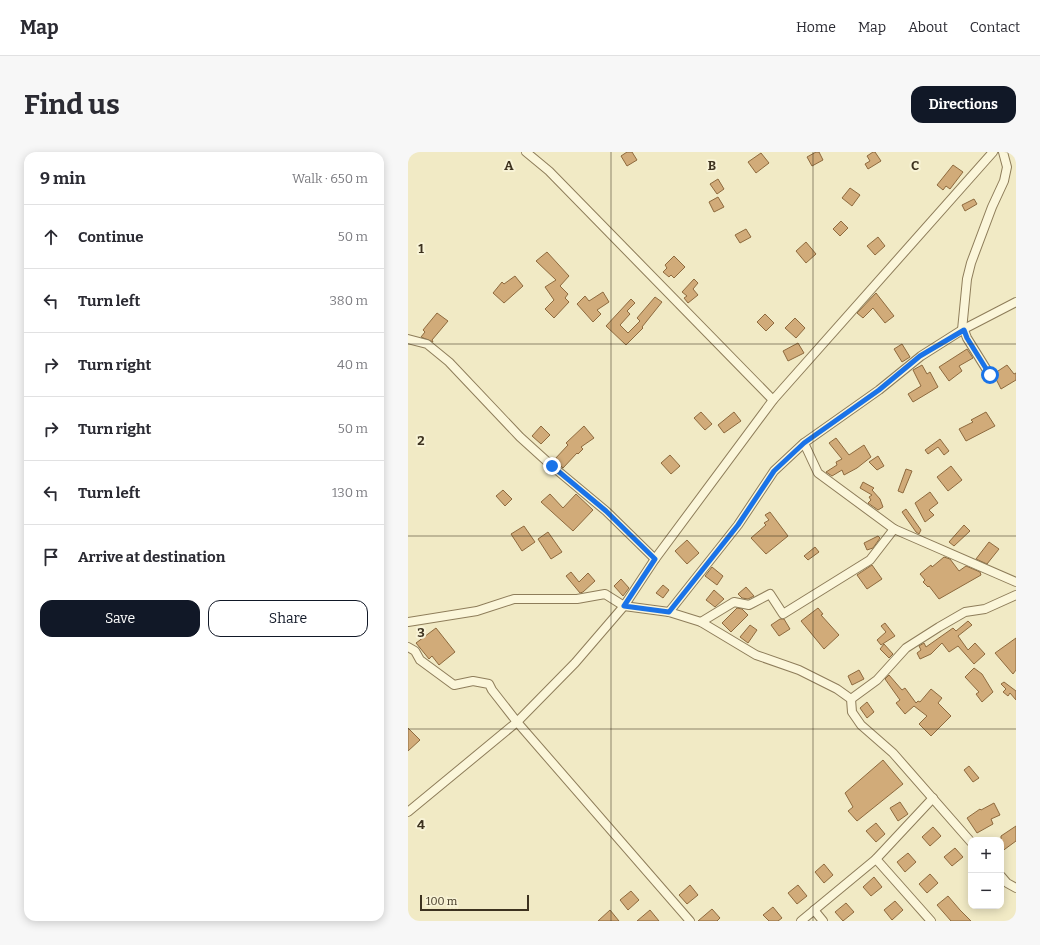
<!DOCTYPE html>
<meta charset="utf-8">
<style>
body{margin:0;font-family:Bitter,serif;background:#f7f7f7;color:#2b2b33}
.controls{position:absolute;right:12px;bottom:12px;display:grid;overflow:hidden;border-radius:8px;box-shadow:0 2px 10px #0003}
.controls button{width:36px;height:36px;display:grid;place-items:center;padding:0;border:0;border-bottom:1px solid #e1e1e2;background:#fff;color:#2b2b33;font:20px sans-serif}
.scale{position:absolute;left:12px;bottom:10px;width:109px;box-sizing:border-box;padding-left:4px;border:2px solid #3d321f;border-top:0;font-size:11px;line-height:14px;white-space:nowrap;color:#3d321f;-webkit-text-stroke:3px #f8f3d6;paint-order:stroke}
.stop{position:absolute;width:12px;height:12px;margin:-9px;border:3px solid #1a73e8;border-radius:50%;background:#fff}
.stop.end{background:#1a73e8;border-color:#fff;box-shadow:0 1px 4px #0008}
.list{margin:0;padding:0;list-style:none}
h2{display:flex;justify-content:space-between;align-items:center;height:52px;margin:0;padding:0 16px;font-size:17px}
h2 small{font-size:13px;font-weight:400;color:#7c7c81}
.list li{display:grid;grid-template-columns:26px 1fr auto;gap:12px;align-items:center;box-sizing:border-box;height:64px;padding:0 16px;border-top:1px solid #e1e1e2}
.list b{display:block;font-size:15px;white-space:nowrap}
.list em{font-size:13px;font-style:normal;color:#7c7c81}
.actions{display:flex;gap:8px;padding:12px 16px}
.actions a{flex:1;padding:9px 0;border:1px solid #111827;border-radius:12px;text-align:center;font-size:14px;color:#111827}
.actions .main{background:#111827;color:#fff}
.icon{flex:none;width:22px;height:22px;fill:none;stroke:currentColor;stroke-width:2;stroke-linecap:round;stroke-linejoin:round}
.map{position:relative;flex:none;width:608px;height:769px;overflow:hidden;border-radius:12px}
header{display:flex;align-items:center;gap:24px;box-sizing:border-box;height:56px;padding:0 20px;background:#fff;border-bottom:1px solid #e1e1e2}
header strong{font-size:19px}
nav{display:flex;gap:22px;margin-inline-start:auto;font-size:14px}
.intro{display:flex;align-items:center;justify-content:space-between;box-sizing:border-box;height:96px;padding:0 24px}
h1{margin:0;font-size:28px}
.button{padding:10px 18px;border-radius:12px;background:#111827;color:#fff;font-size:14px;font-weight:700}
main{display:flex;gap:24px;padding:0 24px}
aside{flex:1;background:#fff;border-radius:12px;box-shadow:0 2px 10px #0003}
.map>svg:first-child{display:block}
.building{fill:#d1ab79;stroke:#8e6a3e}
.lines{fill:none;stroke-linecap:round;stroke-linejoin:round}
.street-casing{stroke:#8e7d5a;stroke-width:10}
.street{stroke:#fbf6da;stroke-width:8}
.route{stroke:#1a73e8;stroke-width:5}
.grid{fill:none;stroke:#3d321f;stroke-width:1;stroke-opacity:0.55}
.grid-label{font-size:13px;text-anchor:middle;font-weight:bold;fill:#3d321f;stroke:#f8f3d6;stroke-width:4;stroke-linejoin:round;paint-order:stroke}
</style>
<header>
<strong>Map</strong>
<nav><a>Home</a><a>Map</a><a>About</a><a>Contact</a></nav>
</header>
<div class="intro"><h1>Find us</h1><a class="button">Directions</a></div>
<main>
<aside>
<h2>9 min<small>Walk · 650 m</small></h2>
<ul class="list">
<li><svg class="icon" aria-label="ahead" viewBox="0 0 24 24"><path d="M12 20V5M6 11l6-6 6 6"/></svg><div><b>Continue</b></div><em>50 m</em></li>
<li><svg class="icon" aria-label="left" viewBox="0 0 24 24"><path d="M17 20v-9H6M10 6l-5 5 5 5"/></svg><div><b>Turn left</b></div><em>380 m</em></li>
<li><svg class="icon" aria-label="right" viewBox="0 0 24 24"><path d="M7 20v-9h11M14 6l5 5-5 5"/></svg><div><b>Turn right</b></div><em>40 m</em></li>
<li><svg class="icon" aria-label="right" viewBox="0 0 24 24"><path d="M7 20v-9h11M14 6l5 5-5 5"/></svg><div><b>Turn right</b></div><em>50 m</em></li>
<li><svg class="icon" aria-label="left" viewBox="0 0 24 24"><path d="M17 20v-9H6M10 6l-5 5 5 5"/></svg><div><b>Turn left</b></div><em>130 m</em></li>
<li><svg class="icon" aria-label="arrive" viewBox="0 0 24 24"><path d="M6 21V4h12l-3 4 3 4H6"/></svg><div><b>Arrive at destination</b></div></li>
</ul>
<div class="actions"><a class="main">Save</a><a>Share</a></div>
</aside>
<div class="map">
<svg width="608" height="769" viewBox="0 0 608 769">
<rect width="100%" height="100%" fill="#f1eac5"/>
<g class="building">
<polygon points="219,0 224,0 229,8 219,14 213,4"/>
<polygon points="408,0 411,0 415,8 404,14 399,5"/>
<polygon points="465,0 467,0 473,9 460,17 457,12 462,9 459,4"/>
<polygon points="353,1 361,11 348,21 340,10"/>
<polygon points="545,13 555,20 542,37 538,34 535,38 529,33"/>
<polygon points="310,27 316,37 309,42 302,32"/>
<polygon points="442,36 452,43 444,54 434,46"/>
<polygon points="310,45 316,55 306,60 301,50"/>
<polygon points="566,47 569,52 557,59 554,53"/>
<polygon points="433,69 440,76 432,84 425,77"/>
<polygon points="338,77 343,85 332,91 327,83"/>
<polygon points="470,85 477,94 467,103 459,94"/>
<polygon points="398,90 408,102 398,111 388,99"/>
<polygon points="139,100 161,124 152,134 160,142 157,146 161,150 146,166 137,157 146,148 137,135 148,128 128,109"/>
<polygon points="266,104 277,115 266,126 263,123 261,125 255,120 259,116 257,113"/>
<polygon points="107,124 115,134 96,151 85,141 94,130 96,132"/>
<polygon points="286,127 290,131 285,137 290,143 280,151 276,146 279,144 274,140"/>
<polygon points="195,140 201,150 189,158 193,162 185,170 169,152 177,144 181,149"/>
<polygon points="468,141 486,164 477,171 465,156 455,166 449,161"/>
<polygon points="247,145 254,150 234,175 235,176 218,193 198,174 223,147 227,151 219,159 222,162 212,173 220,181 232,169 229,166"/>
<polygon points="29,161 40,169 24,188 25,190 13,185 17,180 15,178"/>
<polygon points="357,162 366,171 358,179 349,170"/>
<polygon points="387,166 397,176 388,186 377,176"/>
<polygon points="390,191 396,201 380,209 375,199"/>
<polygon points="494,192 502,205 494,210 486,197"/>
<polygon points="559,197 565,206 551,214 554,219 541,229 531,215"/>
<polygon points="514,213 519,222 522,220 530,235 505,250 500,242 513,234 505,218"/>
<polygon points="599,213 606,222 608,221 608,228 593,237 587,225 587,221"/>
<polygon points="293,260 304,272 297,278 286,266"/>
<polygon points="326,260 333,269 316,281 310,273"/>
<polygon points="578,260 587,274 558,289 551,277 565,270 563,268"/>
<polygon points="133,274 142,283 133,292 124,284"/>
<polygon points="176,274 186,286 173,295 175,297 170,302 169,301 155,316 146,308 160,293 158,291"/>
<polygon points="428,286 441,303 456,293 463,305 449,316 436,323 434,318 424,324 418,320 429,313 428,310 434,307 421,291"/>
<polygon points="532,287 541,299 536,303 530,295 520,302 517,298"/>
<polygon points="262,303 272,314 263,322 253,311"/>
<polygon points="470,304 476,314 469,318 461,310"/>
<polygon points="543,314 554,328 540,339 529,325"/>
<polygon points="498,317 504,319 495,341 490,339"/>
<polygon points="455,330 466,336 464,338 472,347 475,355 470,358 460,351 463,348 461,345 464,343 452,336"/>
<polygon points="95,338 104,347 97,354 88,344"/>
<polygon points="522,340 530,351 521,358 526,363 517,370 507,351"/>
<polygon points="142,342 155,356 168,342 185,358 165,379 133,350"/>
<polygon points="498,357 513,378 511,382 508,380 494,360"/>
<polygon points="362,360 380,384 358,402 343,386 358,373 356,371 361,368 357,363"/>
<polygon points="556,373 562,379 546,394 541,390"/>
<polygon points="116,374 127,390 114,399 103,382"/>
<polygon points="140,380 154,400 143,407 130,387"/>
<polygon points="470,384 472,386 465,396 459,398 456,391"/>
<polygon points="279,388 291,401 279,412 267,399"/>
<polygon points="581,390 591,397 579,412 568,407"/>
<polygon points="407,395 411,400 400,408 396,404"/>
<polygon points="536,405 542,407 551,419 558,414 572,420 573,423 531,447 521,434 520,435 515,430 517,428 512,422 523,413 524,415"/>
<polygon points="464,413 474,427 459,437 449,423"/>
<polygon points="304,415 315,424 309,433 297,424"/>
<polygon points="163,420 171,430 180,421 187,429 175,440 172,441 158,424"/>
<polygon points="213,427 221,436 215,444 206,434"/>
<polygon points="255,433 261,438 255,446 248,441"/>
<polygon points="338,435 346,444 340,447 334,446 330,442"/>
<polygon points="306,438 316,447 307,455 298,448"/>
<polygon points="329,456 334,457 340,463 323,480 314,471"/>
<polygon points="410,456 415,462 413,463 431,483 416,497 393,469"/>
<polygon points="372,467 376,467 382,477 371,484 363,473"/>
<polygon points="560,469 564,473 550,484 560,498 567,491 577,502 566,512 550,494 541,500 534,491 523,502 512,507 509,501 513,498 511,494 516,491 518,495 545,476 548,479"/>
<polygon points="477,471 487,484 473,493 469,488 478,480 473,474"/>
<polygon points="342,473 349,478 340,491 332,485"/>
<polygon points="28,476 47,500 31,513 24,504 21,507 8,491"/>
<polygon points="608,486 608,518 605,522 587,501"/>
<polygon points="476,492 485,502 481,506 472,497"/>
<polygon points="566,516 574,522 585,540 574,550 568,542 571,540 557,525"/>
<polygon points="451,518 456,527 444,533 440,524"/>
<polygon points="481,523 494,538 497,536 508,551 510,549 512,550 523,537 534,546 530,551 543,564 523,584 511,572 519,564 506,554 497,562 488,551 492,548 477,527"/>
<polygon points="596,530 608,539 608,548 602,541 600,544 595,540 598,537 593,532"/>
<polygon points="459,550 466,560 459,566 452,556"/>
<polygon points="0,576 12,588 0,599"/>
<polygon points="475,608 495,632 449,669 440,659 445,655 437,641"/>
<polygon points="561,614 571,626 565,630 556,618"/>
<polygon points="492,650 500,662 490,669 482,656"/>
<polygon points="586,651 592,663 583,667 585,672 569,681 559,666 572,657 573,658"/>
<polygon points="468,671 477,682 468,690 458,679"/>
<polygon points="608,674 608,689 593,700 593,684"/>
<polygon points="525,675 533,684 522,694 514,685"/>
<polygon points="547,696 555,705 544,714 536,705"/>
<polygon points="500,701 508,710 497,720 489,710"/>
<polygon points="416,712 425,723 416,731 407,720"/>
<polygon points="522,722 530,731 519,741 511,732"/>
<polygon points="466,725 474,735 463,744 455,735"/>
<polygon points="282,733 290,743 279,752 271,743"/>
<polygon points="390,733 399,744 389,752 380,741"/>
<polygon points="223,739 231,748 220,758 212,748"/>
<polygon points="540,744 552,758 563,769 543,769 529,753"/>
<polygon points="487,749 495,758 484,768 476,758"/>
<polygon points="438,751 446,760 435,769 427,760"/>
<polygon points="365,755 374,766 370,769 361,769 355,763"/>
<polygon points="304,757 312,766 309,769 290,769"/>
<polygon points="202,758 211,769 190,769"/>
<polygon points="242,758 251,769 229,769"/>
</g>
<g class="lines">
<g class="street-casing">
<g id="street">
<polyline points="118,0 141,19 365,248"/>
<polyline points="0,187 19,192 41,210 112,285 144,314 198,359 247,407"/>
<polyline points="582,223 559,186 556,178 554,178 559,127 563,111 584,55 596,29 599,15 595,0"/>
<polyline points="396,291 410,321 486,377 608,430"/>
<polyline points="261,460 330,373 366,319 396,291 471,238 513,204 554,178 608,150"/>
<polyline points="0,470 69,459 106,447 169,447 197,442 216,454 261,460 293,470 348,503 391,518 429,537 443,547 444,560 453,573 485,601 563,690"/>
<polyline points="293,470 326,450 341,453 362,442 375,462 462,408 486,377"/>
<polyline points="0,495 7,499 12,508 46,533 65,529 81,532 84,538 109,570 282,769"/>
<polyline points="443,547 469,528 498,496 531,475 557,460 577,457 608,443"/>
<polyline points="0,660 109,570 167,511 216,454 247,407 365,248 585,0"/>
<polyline points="468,707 523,769"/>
<polyline points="593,724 599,731 608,736"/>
<polyline points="406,758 415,769"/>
<polyline points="393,769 468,707 525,646"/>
</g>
</g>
<use href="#street" class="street"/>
</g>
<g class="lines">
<polyline class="route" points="144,314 198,359 247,407 216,454 261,460 330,373 366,319 396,291 471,238 512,204 556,178 559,186 582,223"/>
</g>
<path class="grid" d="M203,0V769M405,0V769M0,192H608M0,384H608M0,577H608"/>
<g class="grid-label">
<text x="101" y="18">A</text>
<text x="304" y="18">B</text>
<text x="507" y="18">C</text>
<text x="13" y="101">1</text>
<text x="13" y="293">2</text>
<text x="13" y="485">3</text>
<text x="13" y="677">4</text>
</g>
</svg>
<div class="controls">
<button>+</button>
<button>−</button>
</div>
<div class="scale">100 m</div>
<div class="stop" style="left:582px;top:223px"></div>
<div class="stop end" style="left:144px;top:314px"></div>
</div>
</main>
